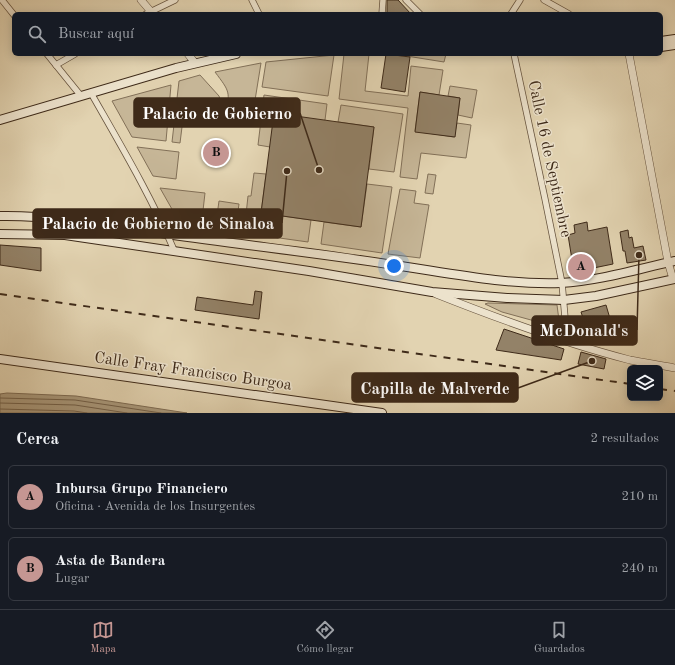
<!DOCTYPE html>
<html lang="es">
<meta charset="utf-8">
<style>
body{margin:0;font-family:"Old Standard TT",serif;background:#242831;color:#f1f3f6}
.controls{position:absolute;right:12px;bottom:12px;display:grid;overflow:hidden;border-radius:6px;box-shadow:0 2px 10px #0003}
.controls button{width:36px;height:36px;display:grid;place-items:center;padding:0;border:0;border-bottom:1px solid #363941;background:#171b24;color:#f1f3f6;font:20px sans-serif}
.you{position:absolute;left:394px;top:266px;width:14px;height:14px;margin:-10px;border:3px solid #fff;border-radius:50%;background:#1a73e8;box-shadow:0 0 0 6px #1a73e833}
.badge{display:grid;place-items:center;width:26px;height:26px;border-radius:50%;background:#c59692;color:#111;font-size:13px;font-weight:700}
.pin{position:absolute;translate:-50% -50%;border:2px solid #fff;box-shadow:0 1px 4px #0006}
.list{margin:0;padding:0;list-style:none}
h2{display:flex;justify-content:space-between;align-items:center;height:52px;margin:0;padding:0 16px;font-size:17px}
h2 small{font-size:13px;font-weight:400;color:#9ea1a6}
.list li{display:grid;grid-template-columns:26px 1fr auto;gap:12px;align-items:center;box-sizing:border-box;height:64px;margin:0 8px 8px;padding:0 8px;border:1px solid #363941;border-radius:6px}
.list b{display:block;font-size:15px;white-space:nowrap}
.list p{margin:0;font-size:13px;white-space:nowrap;color:#9ea1a6}
.list em{font-size:13px;font-style:normal;color:#9ea1a6}
.icon{flex:none;width:22px;height:22px;fill:none;stroke:currentColor;stroke-width:2;stroke-linecap:round;stroke-linejoin:round}
.map{position:relative;flex:none;width:675px;height:413px;overflow:hidden}
.search{position:absolute;background:#171b24;box-shadow:0 2px 10px #0003;left:12px;right:12px;top:12px;height:44px;display:flex;align-items:center;gap:10px;box-sizing:border-box;padding:0 14px;border-radius:6px;color:#9ea1a6;font-size:15px}
.sheet{height:196px;background:#171b24}
nav{display:flex;justify-content:space-around;align-items:center;box-sizing:border-box;height:56px;border-top:1px solid #363941;background:#171b24;font-size:11px;color:#9ea1a6}
nav a{display:grid;justify-items:center;gap:2px}
nav .on{color:#c59692}
.map>svg:first-child{display:block}
.green{fill:#c6b697;stroke:#827058}
.water{fill:#aa9a7d;stroke:#7f6d55}
.lines{fill:none;stroke-linecap:round;stroke-linejoin:round}
.shore{stroke:#74624b;stroke-width:1}
.building{fill:#938268;stroke:#3e2a19}
.minor-casing{stroke:#67543f;stroke-width:7}
.tertiary-casing{stroke:#67543f;stroke-width:8}
.secondary-casing{stroke:#3e2a19;stroke-width:10}
.minor{stroke:#ece2cc;stroke-width:5.5}
.tertiary{stroke:#ece2cc;stroke-width:7}
.secondary{stroke:#ece2cc;stroke-width:8}
.rail{stroke:#3e2a19;stroke-width:2;stroke-dasharray:7 7;stroke-linecap:butt}
.labels{text-anchor:middle;dominant-baseline:central;stroke-width:3;stroke-linejoin:round;paint-order:stroke}
.street-label{font-size:16px;fill:#3e2a19;stroke:#ece2cc}
.leader{fill:none;stroke:#3e2a19;stroke-width:1.5}
.callout-dot{fill:#3e2a19;stroke:#ece2cc;stroke-width:1.5}
.callout{fill:#3e2a19;stroke:#3e2a19;stroke-width:1.5}
.callout-label{font-size:17px;text-anchor:middle;font-weight:bold;fill:#fff}
</style>
<div class="map">
<svg width="675" height="413" viewBox="0 0 675 413">
<rect width="100%" height="100%" fill="#e2d3b1"/>
<filter id="stains"><feTurbulence type="fractalNoise" baseFrequency=".005" numOctaves="4"/><feColorMatrix values="0 0 0 0 .2 0 0 0 0 .09 0 0 0 0 .02 0 0 0 .5 -.17"/></filter>
<radialGradient id="worn" r=".72"><stop offset=".6" stop-color="#630" stop-opacity="0"/><stop offset="1" stop-color="#630" stop-opacity=".3"/></radialGradient>
<g class="green">
<polygon points="344,54 369,54 365,91 408,96 411,66 443,70 439,95 420,92 415,131 454,137 457,123 471,125 466,158 421,153 417,179 400,177 408,108 339,99"/>
<polygon points="394,54 446,54 444,62"/>
<polygon points="334,55 328,96 262,87 266,62"/>
<path d="M261,63L252,119L226,116C230,91 230,92 215,72Z"/>
<polygon points="200,75 219,96 220,99 219,115 184,111 180,143 172,142 179,81"/>
<polygon points="171,85 166,141 132,137 112,101"/>
<polygon points="450,86 477,90 472,118 458,115 460,98 448,96"/>
<polygon points="264,95 327,104 325,120 270,147 258,145"/>
<polygon points="341,105 403,114 394,172 369,169 374,127 338,122"/>
<polygon points="137,147 179,152 176,179 153,176"/>
<polygon points="254,173 266,174 261,213 311,220 308,242 244,233 248,196 251,196"/>
<polygon points="428,174 436,175 433,194 425,193"/>
<polygon points="367,184 392,187 382,253 321,244 324,222 361,227"/>
<polygon points="160,188 205,193 201,228 181,225"/>
<polygon points="400,189 416,191 414,203 429,205 420,258 388,254"/>
<polygon points="219,201 239,204 235,232 215,230"/>
<polygon points="488,303 557,305 560,328 502,312 485,304"/>
</g>
<polygon class="water" points="7,393 76,396 187,413 0,413 0,394"/>
<g class="lines">
<g class="shore">
<polyline points="0,398 75,400 161,413"/>
<polyline points="0,403 75,405 127,413"/>
<polyline points="0,409 74,411 87,413"/>
</g>
</g>
<g class="building">
<polygon points="387,0 398,0 411,14 387,14"/>
<polygon points="386,54 410,57 405,92 381,88"/>
<polygon points="420,92 460,98 455,137 415,132"/>
<polygon points="274,113 374,127 361,227 261,213"/>
<polygon points="587,222 588,231 607,227 613,264 574,272 568,235 575,233 574,225"/>
<polygon points="628,230 629,238 632,237 634,248 643,246 646,260 627,263 625,251 623,251 620,232"/>
<polygon points="0,245 41,248 41,271 0,265"/>
<polygon points="255,291 262,292 259,319 195,310 197,297 253,305"/>
<polygon points="606,305 611,322 601,325 602,327 584,332 582,325 585,324 581,312"/>
<polygon points="504,329 564,349 561,360 496,350"/>
<polygon points="581,352 606,359 604,369 578,364"/>
</g>
<g class="lines">
<g class="minor-casing">
<g id="minor">
<polyline points="2,0 14,15"/>
<polyline points="252,0 259,14"/>
<polyline points="406,0 420,14"/>
<polyline points="544,0 569,14"/>
<polyline points="146,14 175,0"/>
<polyline points="382,14 383,0"/>
<polyline points="511,14 520,0"/>
<polyline points="47,54 81,96"/>
<polyline points="514,54 545,199 562,283 567,341"/>
<polyline points="56,65 75,54"/>
<path d="M91,93C120,144 151,196 174,250"/>
</g>
</g>
<g class="tertiary-casing">
<g id="tertiary">
<polyline points="141,0 153,14"/>
<polyline points="188,54 195,63"/>
<polyline points="629,54 668,262 673,279"/>
<path d="M436,294C499,319 564,343 630,360C645,363 660,365 675,368"/>
</g>
</g>
<g class="secondary-casing">
<g id="secondary">
<polyline points="661,41 675,39"/>
<polyline points="661,47 675,45"/>
<polyline points="0,120 176,68 236,54"/>
<path d="M0,216C56,215 112,226 167,234C242,245 318,253 394,265C449,273 505,285 561,283C599,281 638,269 675,261"/>
<polyline points="0,234 65,235 309,271 432,292 507,298 564,300 596,296 675,279"/>
<polyline points="0,359 382,413"/>
</g>
</g>
<use href="#minor" class="minor"/>
<use href="#tertiary" class="tertiary"/>
<use href="#secondary" class="secondary"/>
<g class="rail">
<polyline points="0,294 630,384"/>
<polyline points="660,389 675,391"/>
</g>
</g>
<g class="labels">
<g class="street-label">
<text transform="translate(549 159) rotate(78)">Calle 16 de Septiembre</text>
<text transform="translate(193 372) rotate(8)">Calle Fray Francisco Burgoa</text>
</g>
</g>
<path class="leader" d="M319 170L300 113M287 171L282 223M639 255L637 330M592 361L518 388"/>
<g class="callout-dot">
<circle cx="319" cy="170" r="4"/>
<circle cx="287" cy="171" r="4"/>
<circle cx="639" cy="255" r="4"/>
<circle cx="592" cy="361" r="4"/>
</g>
<g class="callout">
<rect x="134" y="98" width="166" height="29" rx="4"/>
<rect x="33" y="209" width="249" height="29" rx="4"/>
<rect x="532" y="316" width="105" height="29" rx="4"/>
<rect x="352" y="373" width="166" height="29" rx="4"/>
</g>
<g class="callout-label">
<text x="217" y="119">Palacio de Gobierno</text>
<text x="158" y="229">Palacio de Gobierno de Sinaloa</text>
<text x="584" y="336">McDonald's</text>
<text x="435" y="394">Capilla de Malverde</text>
</g>
<rect width="100%" height="100%" filter="url(#stains)"/>
<rect width="100%" height="100%" fill="url(#worn)"/>
</svg>
<div class="controls">
<button><svg class="icon" aria-label="layers" viewBox="0 0 24 24"><path d="M12 4l9 5-9 5-9-5zM3 14l9 5 9-5"/></svg></button>
</div>
<div class="you"></div>
<div class="pin badge" style="left:581px;top:267px">A</div>
<div class="pin badge" style="left:216px;top:153px">B</div>
<div class="search"><svg class="icon" aria-label="search" viewBox="0 0 24 24"><circle cx="10" cy="10" r="6"/><path d="M15 15l6 6"/></svg>Buscar aquí</div>
</div>
<section class="sheet">
<h2>Cerca<small>2 resultados</small></h2>
<ul class="list">
<li><span class="badge">A</span><div><b>Inbursa Grupo Financiero</b><p>Oficina · Avenida de los Insurgentes</p></div><em>210 m</em></li>
<li><span class="badge">B</span><div><b>Asta de Bandera</b><p>Lugar</p></div><em>240 m</em></li>
</ul>
</section>
<nav>
<a class="on"><svg class="icon" aria-label="map" viewBox="0 0 24 24"><path d="M3 6l6-2 6 2 6-2v14l-6 2-6-2-6 2zM9 4v14M15 6v14"/></svg>Mapa</a>
<a><svg class="icon" aria-label="directions" viewBox="0 0 24 24"><path d="M12 3l9 9-9 9-9-9zM9 14v-3h6M13 9l2 2-2 2"/></svg>Cómo llegar</a>
<a><svg class="icon" aria-label="saved" viewBox="0 0 24 24"><path d="M7 4h10v16l-5-4-5 4z"/></svg>Guardados</a>
</nav>
